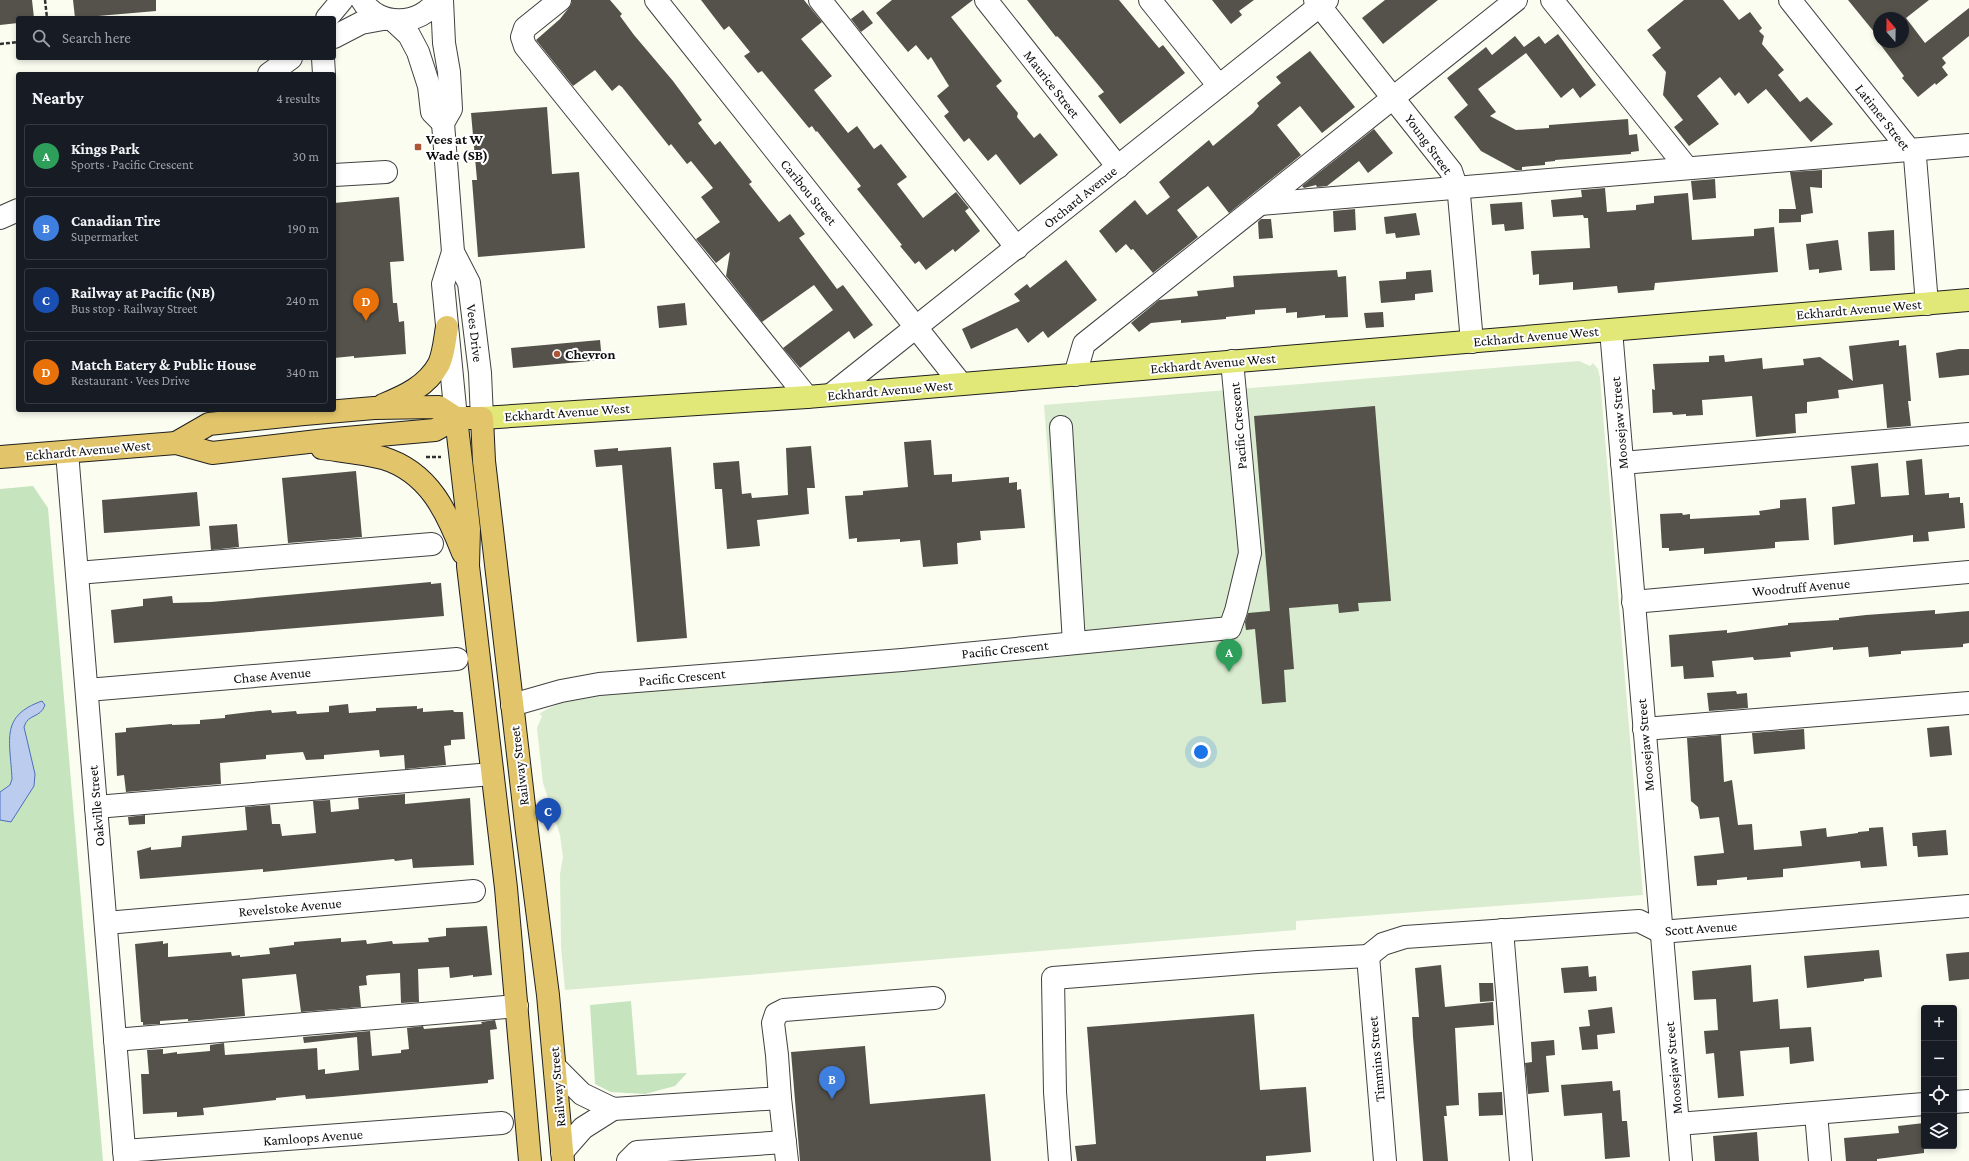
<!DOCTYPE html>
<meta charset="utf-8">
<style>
body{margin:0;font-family:"Crimson Pro",serif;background:#242831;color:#f1f3f6}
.controls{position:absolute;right:12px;bottom:12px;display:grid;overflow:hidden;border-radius:4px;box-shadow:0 2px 6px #0003}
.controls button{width:36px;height:36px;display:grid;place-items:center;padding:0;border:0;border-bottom:1px solid #363941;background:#171b24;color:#f1f3f6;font:20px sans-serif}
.compass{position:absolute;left:1873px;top:12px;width:36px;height:36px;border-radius:50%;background:#171b24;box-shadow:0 2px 6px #0003;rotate:340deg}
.you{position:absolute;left:1201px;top:752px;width:14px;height:14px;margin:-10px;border:3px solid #fff;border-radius:50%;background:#1a73e8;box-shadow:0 0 0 6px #1a73e833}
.badge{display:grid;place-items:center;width:26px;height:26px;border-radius:50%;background:#ad5537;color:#fff;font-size:13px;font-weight:700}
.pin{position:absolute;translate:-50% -33px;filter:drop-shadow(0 1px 2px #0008)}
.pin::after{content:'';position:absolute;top:21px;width:14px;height:12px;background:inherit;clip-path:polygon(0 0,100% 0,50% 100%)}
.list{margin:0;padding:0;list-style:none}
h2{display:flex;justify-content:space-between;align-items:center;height:52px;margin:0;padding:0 16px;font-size:17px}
h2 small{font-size:13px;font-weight:400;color:#9ea1a6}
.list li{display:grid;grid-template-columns:26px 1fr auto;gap:12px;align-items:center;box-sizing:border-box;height:64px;margin:0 8px 8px;padding:0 8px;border:1px solid #363941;border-radius:4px}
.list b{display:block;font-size:15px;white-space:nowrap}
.list p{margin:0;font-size:13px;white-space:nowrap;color:#9ea1a6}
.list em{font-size:13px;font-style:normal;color:#9ea1a6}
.icon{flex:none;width:22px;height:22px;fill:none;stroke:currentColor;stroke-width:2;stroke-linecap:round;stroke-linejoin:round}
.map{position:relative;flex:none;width:1969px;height:1161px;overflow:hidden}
.search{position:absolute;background:#171b24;box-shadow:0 2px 6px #0003;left:16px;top:16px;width:320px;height:44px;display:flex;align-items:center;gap:10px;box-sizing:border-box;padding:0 14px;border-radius:4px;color:#9ea1a6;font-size:15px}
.panel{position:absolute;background:#171b24;box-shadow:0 2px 6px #0003;left:16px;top:72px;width:320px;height:340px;border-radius:4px}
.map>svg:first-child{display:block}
.green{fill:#c6e4be}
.pitch{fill:#d9eccf}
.water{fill:#bcccef;stroke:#4c6ebd}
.building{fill:#55524c}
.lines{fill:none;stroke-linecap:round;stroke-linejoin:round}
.minor-casing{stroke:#414141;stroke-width:24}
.major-casing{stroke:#1f1f1f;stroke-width:24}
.highway-casing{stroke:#1f1f1f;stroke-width:24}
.path{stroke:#303030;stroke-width:2.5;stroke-dasharray:4 2;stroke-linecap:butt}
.minor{stroke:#fff;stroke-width:22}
.major{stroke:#e1e877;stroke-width:22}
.highway{stroke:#e2c56a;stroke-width:22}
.poi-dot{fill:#ad5537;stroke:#fff;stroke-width:1.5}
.labels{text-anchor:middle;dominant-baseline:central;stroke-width:4;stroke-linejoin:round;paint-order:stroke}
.street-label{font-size:14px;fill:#0e0e0e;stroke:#fff}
.poi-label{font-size:14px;font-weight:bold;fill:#0e0e0e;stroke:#fff;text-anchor:start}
</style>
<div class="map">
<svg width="1969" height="1161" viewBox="0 0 1969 1161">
<rect width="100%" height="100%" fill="#fcfdf1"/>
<g class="green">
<polygon points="33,486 48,508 103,1161 0,1161 0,489"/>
<polygon points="631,1001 637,1075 687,1073 675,1086 645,1094 611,1092 595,1084 590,1005"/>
</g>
<path class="pitch" d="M1579,361L1590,366L1593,363L1598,369L1600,378L1643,895L1296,921V930L565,990L561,947L560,874L563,857L560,835L543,783L537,728L542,716L539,714C558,701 581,698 603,694L1063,651L1044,405Z"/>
<path class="water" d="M42,701L45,705C40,719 28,713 24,727L35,774L34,786L11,822L0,820V792L10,785L12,779C10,739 0,716 42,701Z"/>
<g class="building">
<polygon points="0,0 32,0 34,18 18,18 18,23 0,25"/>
<polygon points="73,0 156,0 156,11 75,18"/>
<polygon points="572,0 610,0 622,14 620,16 634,35 673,81 702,120 698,123 715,145 720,141 752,182 749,184 779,222 790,214 805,234 799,238 837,289 843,285 873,325 854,339 849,331 800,368 783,348 833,310 814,285 762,322 726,276 730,252 716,263 696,239 720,222 701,197 713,188 691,161 687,164 671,144 669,146 622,87 619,85 612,91 595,70 573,86 536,40 560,19 571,5"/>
<polygon points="701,0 804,0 822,22 801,39 832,76 814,90 848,133 857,126 874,149 881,144 907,177 897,184 923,218 956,192 969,208 965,211 980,231 955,252 953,249 926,270 919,261 915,264 900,246 902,245 857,189 861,186 817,131 816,132 812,126 809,128 762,71 758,73 744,56 750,52 729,26 724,30"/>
<polygon points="892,0 973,0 951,17 1002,81 996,86 1018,113 1017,117 1034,138 1040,133 1058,155 1020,185 996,154 988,161 969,138 964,142 944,116 949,112 937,96 949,86 931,57 928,60 916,45 908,52 876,13"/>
<polygon points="1027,0 1119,0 1159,48 1163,45 1185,73 1120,124 1098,96 1104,92 1061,40 1057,36 1056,37"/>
<polygon points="1212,0 1254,0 1239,11 1242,15 1231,24"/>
<polygon points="1385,0 1438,0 1383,44 1362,18"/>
<polygon points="1684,0 1723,0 1739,20 1750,12 1762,28 1759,31 1764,36 1762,44 1784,70 1778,75 1800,102 1807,97 1833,124 1811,142 1766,89 1748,104 1739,92 1735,96 1720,77 1697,96 1719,124 1689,146 1674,127 1683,120 1663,95 1666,72 1652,55 1661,48 1647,30"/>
<polygon points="1848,0 1929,0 1906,18 1925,43 1969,8 1969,36 1942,58 1946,63 1942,67 1948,75 1936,85 1935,83 1918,97 1902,78 1904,76 1877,40 1879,38 1879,42 1903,42 1903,18 1879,18 1879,38"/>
<polygon points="863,10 873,23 861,32 851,19"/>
<polygon points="1558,34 1596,85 1580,98 1573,88 1561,98 1526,53 1478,89 1496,112 1490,116 1516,130 1549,128 1549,125 1628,119 1629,135 1637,134 1639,151 1631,152 1631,154 1555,160 1555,161 1545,162 1545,165 1522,167 1522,170 1516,170 1481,151 1454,117 1468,105 1447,78 1486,47 1492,55 1515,36 1524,47 1539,36 1545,44"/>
<polygon points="1310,51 1355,107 1322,133 1300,106 1277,125 1301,155 1229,213 1208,186 1177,210 1198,237 1153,273 1133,249 1131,250 1126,244 1116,253 1099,231 1135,200 1147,215 1170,197 1159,182 1209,140 1213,146 1253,113 1259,106 1257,103 1281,83 1276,77"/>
<polygon points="547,107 552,174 579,172 585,248 478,257 472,180 477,180 471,113"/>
<polygon points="1374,129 1393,153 1368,173 1359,161 1327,186 1317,187 1316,185 1304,188 1302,186"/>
<polygon points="1822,170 1822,188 1810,187 1813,213 1801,215 1801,222 1779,223 1779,209 1796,209 1790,172"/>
<polygon points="1715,179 1716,198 1693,200 1691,181"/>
<polygon points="1605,188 1607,212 1636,210 1636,205 1654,203 1654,196 1688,193 1692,240 1754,236 1754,229 1774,227 1778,272 1655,283 1654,290 1618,293 1617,286 1573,290 1573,282 1539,285 1539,274 1533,275 1531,251 1590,248 1588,218 1584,218 1583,215 1553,217 1551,200 1582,197 1581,190"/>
<polygon points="399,197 404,261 390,262 393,303 397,303 399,322 404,321 406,354 354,358 354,356 334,358 334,203"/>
<polygon points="1522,202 1524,229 1505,231 1504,224 1492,225 1490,204"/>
<polygon points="1355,209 1356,230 1334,232 1333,211"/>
<polygon points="1416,213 1420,235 1396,238 1395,233 1386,234 1384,217"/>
<polygon points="1261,219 1271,219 1273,238 1259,239 1258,222"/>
<polygon points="1894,230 1895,270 1870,271 1868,232"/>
<polygon points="1838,240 1842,270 1819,273 1819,269 1809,270 1806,244"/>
<polygon points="1066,260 1097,300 1048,338 1043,331 1028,343 1017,328 971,349 962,329 1020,301 1014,294 1027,284 1030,288"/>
<polygon points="1337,270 1338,277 1346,276 1348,317 1325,318 1325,315 1297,318 1297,312 1286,313 1286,308 1255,310 1255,314 1226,317 1226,319 1181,323 1181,320 1151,323 1139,332 1131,323 1159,300 1198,296 1197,291 1234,287 1233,276"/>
<polygon points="1431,270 1433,292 1415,294 1415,300 1381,303 1379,281 1406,279 1406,272"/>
<polygon points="685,303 687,325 659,328 657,306"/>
<polygon points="1383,312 1384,327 1366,328 1364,313"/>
<polygon points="600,340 602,360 513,368 511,348"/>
<polygon points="1899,340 1899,346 1906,345 1911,401 1908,401 1911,426 1887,428 1883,384 1838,390 1839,398 1807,402 1807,413 1795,414 1796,433 1756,437 1752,396 1702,400 1703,415 1686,416 1686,414 1673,415 1672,412 1653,413 1652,389 1655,390 1653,364 1709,362 1709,356 1724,355 1725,362 1762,358 1763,369 1804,365 1803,359 1820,357 1853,381 1849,346"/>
<polygon points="1959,349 1969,349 1969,375 1939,378 1936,353"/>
<polygon points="1375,406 1391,601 1358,603 1359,611 1339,613 1338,604 1289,608 1294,669 1284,670 1286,702 1262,704 1255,629 1246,630 1245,622 1248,613 1270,611 1254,416"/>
<polygon points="931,440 934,475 952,474 952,482 1009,477 1009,483 1017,482 1017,490 1021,489 1025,528 980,531 981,540 957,543 958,564 923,567 920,540 900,542 900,539 857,542 857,538 849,539 845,496 863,495 863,491 908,487 904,442"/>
<polygon points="811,446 815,488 807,488 809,514 757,520 760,546 727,549 722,489 715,489 713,463 739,461 742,494 751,493 752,498 788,495 786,448"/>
<polygon points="671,447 687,638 637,642 622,465 596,467 594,450 618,448 618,451"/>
<polygon points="1922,459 1925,495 1949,493 1949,498 1960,497 1960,503 1963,503 1965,528 1928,532 1929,541 1913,542 1913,535 1834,545 1832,507 1855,504 1851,466 1878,463 1881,497 1909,495 1906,461"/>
<polygon points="356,471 362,537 288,543 282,478"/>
<polygon points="197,492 200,526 104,533 102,500"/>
<polygon points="1806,498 1809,540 1775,542 1775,548 1704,554 1704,548 1669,551 1669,548 1662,548 1660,514 1682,513 1683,515 1690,514 1690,519 1760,515 1759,511 1780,508 1780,500"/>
<polygon points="237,524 239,547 211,550 209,526"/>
<polygon points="431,582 431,584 441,583 444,616 114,643 111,610 143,606 143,599 172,596 173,603 211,602"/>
<polygon points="1935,610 1935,614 1969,611 1969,643 1963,644 1963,647 1901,651 1901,654 1869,657 1868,647 1833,650 1833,647 1790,652 1791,657 1754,660 1753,657 1712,661 1714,677 1684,679 1683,666 1671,667 1669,635 1727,630 1727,633 1788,625 1788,623 1839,620 1839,618 1866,615"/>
<polygon points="1736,691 1737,694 1747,693 1748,708 1709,711 1707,693"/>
<polygon points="348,704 349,713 376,711 376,708 417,706 417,709 423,708 423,712 453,710 454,712 463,712 465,739 451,740 451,745 444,746 446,765 405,769 404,755 380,757 379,750 324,755 324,759 306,760 303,752 266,755 266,759 220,763 221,784 126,792 124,775 117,776 115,733 126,732 126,728 172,724 172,725 200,724 200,720 225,718 225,715 250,712 271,710 272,713 296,711 297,714 329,712 329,706"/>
<polygon points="1949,726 1952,755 1930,757 1927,728"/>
<polygon points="1804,729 1805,749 1754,754 1752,733"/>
<polygon points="1721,735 1724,782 1732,780 1738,825 1752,824 1754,850 1802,846 1800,831 1826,828 1827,837 1858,833 1858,832 1869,831 1869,828 1883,827 1887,866 1861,868 1860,861 1783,869 1783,877 1747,880 1747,877 1717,880 1717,885 1697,886 1694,856 1724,853 1719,817 1700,819 1698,807 1691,801 1687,738"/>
<polygon points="405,794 405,804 470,798 474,865 413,868 412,859 395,861 394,859 263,872 263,869 240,871 140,879 137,851 151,847 151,850 181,847 182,836 247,830 245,807 270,805 272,824 280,824 282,836 316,833 313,801 330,800 331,812 359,809 358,798"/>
<polygon points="145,815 145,824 129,825 128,817"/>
<polygon points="1946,830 1948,855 1918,857 1917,846 1913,846 1912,833"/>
<polygon points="487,926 492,975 473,977 473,975 450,978 449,967 418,969 419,1002 401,1003 400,973 369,975 366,976 367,985 359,986 361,1007 301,1012 296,974 242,979 245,1016 188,1021 188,1019 160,1021 160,1024 143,1025 143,1022 141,1022 135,944 163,941 163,944 168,943 168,957 231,952 232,956 240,955 240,957 270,954 269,948 294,945 294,942 341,938 341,942 366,940 367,944 392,941 393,944 429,942 428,938 446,936 446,928"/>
<polygon points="1879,950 1882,977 1864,979 1864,981 1807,988 1804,956"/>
<polygon points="1969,952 1969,979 1949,981 1946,954"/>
<polygon points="1441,965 1445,1007 1493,1002 1494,1025 1455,1028 1459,1105 1446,1106 1447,1116 1444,1116 1448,1161 1423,1161 1413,1037 1412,1017 1419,1017 1415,968"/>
<polygon points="1751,965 1753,1002 1778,999 1780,1029 1811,1027 1814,1061 1790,1064 1789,1047 1740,1051 1744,1096 1718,1098 1714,1053 1706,1054 1704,1031 1718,1030 1716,999 1694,1000 1692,971"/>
<polygon points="1588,966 1589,977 1596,976 1597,991 1564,993 1561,968"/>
<polygon points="1479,983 1493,983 1494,1001 1480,1002"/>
<polygon points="1612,1007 1615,1033 1597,1035 1598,1049 1582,1050 1579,1027 1590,1026 1588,1010"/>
<polygon points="1254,1014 1260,1090 1306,1087 1311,1152 1266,1156 1266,1161 1077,1161 1075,1146 1096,1144 1087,1027"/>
<polygon points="495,1020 497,1029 490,1030 494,1079 488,1080 488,1083 332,1097 306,1099 305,1095 276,1098 276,1100 203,1108 204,1115 177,1117 177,1112 143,1114 141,1074 149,1074 147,1050 163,1049 163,1054 177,1052 177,1054 210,1051 210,1045 224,1043 225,1055 317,1048 318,1070 325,1069 325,1074 359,1070 357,1037 304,1043 303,1037 370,1031 372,1056 401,1053 401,1050 409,1049 407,1028 423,1026 424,1029 482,1024 481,1022"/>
<polygon points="1554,1040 1555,1055 1546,1056 1549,1092 1528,1094 1525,1063 1532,1062 1531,1042"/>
<polygon points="865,1046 870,1104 985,1094 991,1161 800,1161 791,1052"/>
<polygon points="1612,1081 1613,1091 1620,1090 1622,1121 1627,1121 1630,1157 1605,1159 1602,1113 1564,1116 1561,1085"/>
<polygon points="1502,1092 1503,1115 1479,1116 1478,1093"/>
<polygon points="1924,1123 1924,1153 1877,1159 1877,1161 1846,1161 1844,1138 1899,1133 1898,1126"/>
<polygon points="1757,1132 1759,1161 1715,1161 1713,1136"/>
</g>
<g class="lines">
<g class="minor-casing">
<g id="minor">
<path d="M362,0C378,28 421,26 437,0"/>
<polyline points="442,0 444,43 449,72 451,109 443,123 453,252 469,283 480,373 482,418"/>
<polyline points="560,0 525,28 522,37 525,46 807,397"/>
<polyline points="656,0 961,384"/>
<polyline points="820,0 1017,248"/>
<polyline points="986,0 1118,167"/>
<polyline points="1150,0 1219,86"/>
<polyline points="1315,0 1451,171 1459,195 1472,342"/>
<polyline points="1552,0 1687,168"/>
<polyline points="1790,0 1915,157 1927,304"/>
<polyline points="327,18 342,0"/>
<polyline points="394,21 409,35 418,52 429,86 432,112 443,123"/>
<polyline points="334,37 361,23 383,19"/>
<polyline points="323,58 324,74"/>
<polyline points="269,74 291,58"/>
<polyline points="334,175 386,172"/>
<polyline points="1261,204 1969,145"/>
<polyline points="0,218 18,210"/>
<polyline points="453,252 443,284 456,418"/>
<polyline points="1611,330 1681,1161"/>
<polyline points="1075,375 1084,344 1516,0"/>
<polyline points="832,394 1327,0"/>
<polyline points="1061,427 1074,643"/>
<polyline points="67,452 125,1161"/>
<polyline points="1622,463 1969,434"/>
<polyline points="77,573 432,544"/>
<polyline points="1633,602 1969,572"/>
<polyline points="87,690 457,659"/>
<polyline points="512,705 561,691 599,684 902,660 1230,628 1236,611 1250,553 1232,361"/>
<polyline points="1644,729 1969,703"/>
<polyline points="96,807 492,774"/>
<polyline points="106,923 474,891"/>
<polyline points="1502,930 1521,1161"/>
<polyline points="1368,956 1383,944 1405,937 1639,921 1661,932 1969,906"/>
<polyline points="1368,956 1385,1161"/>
<polyline points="115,1040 517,1006"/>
<polyline points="555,1067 582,1094 613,1109 780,1098 777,1055 773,1023 776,1014 784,1010 934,998"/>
<polyline points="780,1098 787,1161"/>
<polyline points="1954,1102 1969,1101"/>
<polyline points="1816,1113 1820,1161"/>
<polyline points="1678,1124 1924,1104"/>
<polyline points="124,1151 502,1123"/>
<polyline points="562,1152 583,1128 613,1109"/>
<polyline points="628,1161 637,1152 785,1142"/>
<polyline points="1060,1161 1055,1092 1053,978 1258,962 1368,956"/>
</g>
</g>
<g class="major-casing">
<polyline id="major" points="482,418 807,397 1969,300"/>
</g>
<g class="highway-casing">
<g id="highway">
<path d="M383,405C405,396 427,386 439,364C444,353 445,338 447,327"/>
<polyline points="456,418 469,529 468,566 506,888 530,1161"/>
<polyline points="176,443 209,424 304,414 374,408 439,407 456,418"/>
<path d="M322,448C342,451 363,453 383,458C429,472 447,512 463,553"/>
<polyline points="0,457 176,443 212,453 335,439 435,430 456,418 482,418 484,461 527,832 548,995 563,1161"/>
</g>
</g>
<g class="path">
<polyline points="45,0 47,18"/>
<polyline points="0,44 18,42"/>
<polyline points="426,457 441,457"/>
</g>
<use href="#minor" class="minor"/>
<use href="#major" class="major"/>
<use href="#highway" class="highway"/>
</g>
<g class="poi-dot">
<rect x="414" y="143" width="8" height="8" rx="2"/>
<circle cx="557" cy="354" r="4"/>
</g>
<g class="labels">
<g class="street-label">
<text transform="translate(1052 84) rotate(52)">Maurice Street</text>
<text transform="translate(1883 117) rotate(52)">Latimer Street</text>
<text transform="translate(1429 144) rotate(54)">Young Street</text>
<text transform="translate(809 192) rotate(51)">Caribou Street</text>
<text transform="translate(1080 197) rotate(-39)">Orchard Avenue</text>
<text transform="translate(1859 309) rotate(-5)">Eckhardt Avenue West</text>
<text transform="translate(475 333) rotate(83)">Vees Drive</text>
<text transform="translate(1536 336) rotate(-5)">Eckhardt Avenue West</text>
<text transform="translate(1213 363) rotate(-5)">Eckhardt Avenue West</text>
<text transform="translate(890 390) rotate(-5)">Eckhardt Avenue West</text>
<text transform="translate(567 412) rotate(-4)">Eckhardt Avenue West</text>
<text transform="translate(1619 423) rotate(-95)">Moosejaw Street</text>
<text transform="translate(1238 426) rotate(-95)">Pacific Crescent</text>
<text transform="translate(88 450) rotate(-5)">Eckhardt Avenue West</text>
<text transform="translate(1801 587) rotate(-5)">Woodruff Avenue</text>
<text transform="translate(1005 649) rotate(-6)">Pacific Crescent</text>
<text transform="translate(272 675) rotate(-5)">Chase Avenue</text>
<text transform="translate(682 677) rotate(-5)">Pacific Crescent</text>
<text transform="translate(1645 745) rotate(-95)">Moosejaw Street</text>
<text transform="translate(519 766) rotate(-97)">Railway Street</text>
<text transform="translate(96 806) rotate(-95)">Oakville Street</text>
<text transform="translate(290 907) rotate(-5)">Revelstoke Avenue</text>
<text transform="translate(1701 928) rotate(-4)">Scott Avenue</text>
<text transform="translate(1376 1059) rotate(-95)">Timmins Street</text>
<text transform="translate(1673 1068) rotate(-95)">Moosejaw Street</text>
<text transform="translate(557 1087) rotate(-95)">Railway Street</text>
<text transform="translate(313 1137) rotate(-4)">Kamloops Avenue</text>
</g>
<g class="poi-label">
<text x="426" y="139">Vees at W<tspan x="426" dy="16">Wade (SB)</tspan></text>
<text x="565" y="354">Chevron</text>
</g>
</g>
</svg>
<div class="controls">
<button>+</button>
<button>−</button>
<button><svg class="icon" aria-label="locate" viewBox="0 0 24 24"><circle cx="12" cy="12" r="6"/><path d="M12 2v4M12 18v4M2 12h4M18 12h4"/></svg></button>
<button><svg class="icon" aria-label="layers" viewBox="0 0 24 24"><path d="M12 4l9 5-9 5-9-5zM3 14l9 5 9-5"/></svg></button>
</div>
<svg class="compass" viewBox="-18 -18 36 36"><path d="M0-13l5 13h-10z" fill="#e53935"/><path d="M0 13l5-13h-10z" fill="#9ea1a6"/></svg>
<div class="you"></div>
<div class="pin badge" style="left:1229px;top:672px;background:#2e9e5b">A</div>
<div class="pin badge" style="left:832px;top:1099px;background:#3f7fe0">B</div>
<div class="pin badge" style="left:548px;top:831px;background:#1a4fb4">C</div>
<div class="pin badge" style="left:366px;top:321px;background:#e8710a">D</div>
<div class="search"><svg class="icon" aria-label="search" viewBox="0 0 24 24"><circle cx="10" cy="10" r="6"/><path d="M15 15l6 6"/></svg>Search here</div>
<section class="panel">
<h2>Nearby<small>4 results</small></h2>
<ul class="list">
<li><span class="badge" style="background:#2e9e5b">A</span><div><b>Kings Park</b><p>Sports · Pacific Crescent</p></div><em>30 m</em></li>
<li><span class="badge" style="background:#3f7fe0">B</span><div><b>Canadian Tire</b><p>Supermarket</p></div><em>190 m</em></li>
<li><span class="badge" style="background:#1a4fb4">C</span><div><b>Railway at Pacific (NB)</b><p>Bus stop · Railway Street</p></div><em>240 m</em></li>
<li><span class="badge" style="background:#e8710a">D</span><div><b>Match Eatery &amp; Public House</b><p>Restaurant · Vees Drive</p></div><em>340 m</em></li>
</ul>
</section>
</div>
